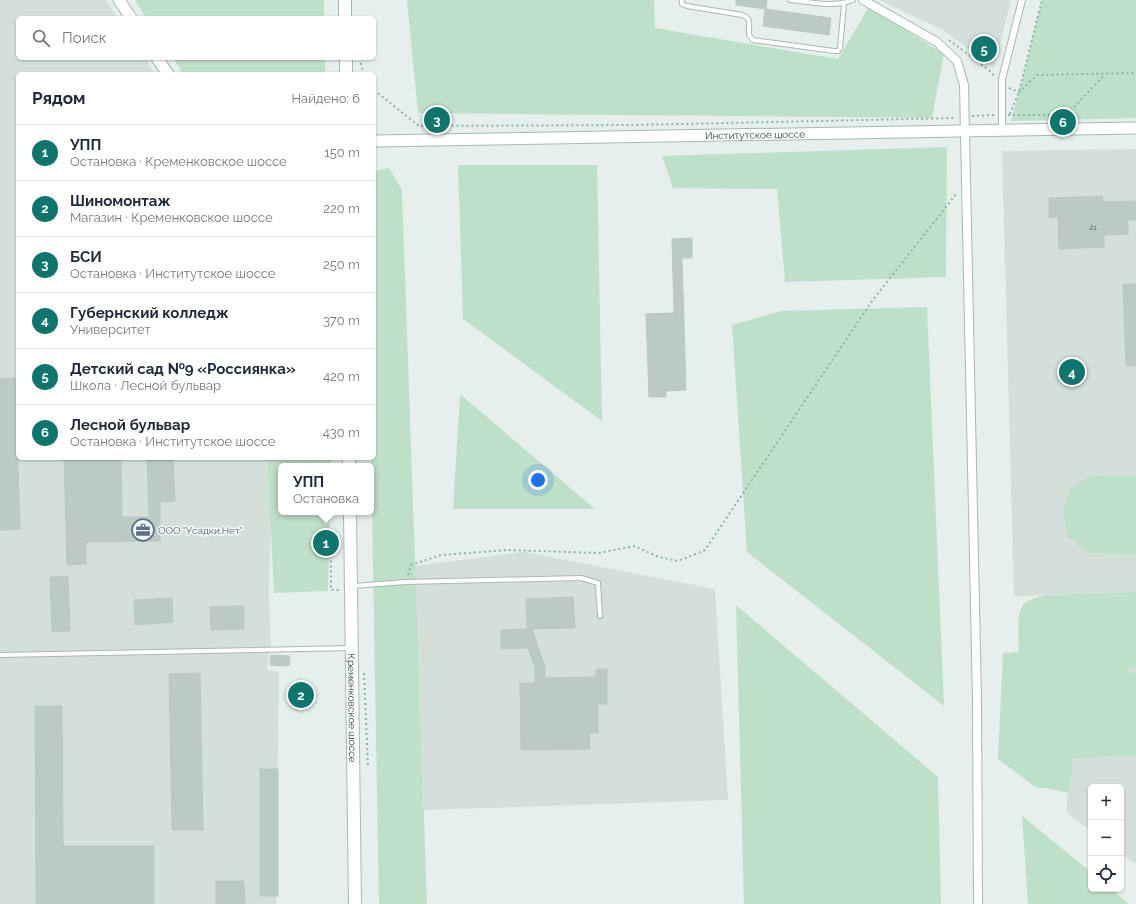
<!DOCTYPE html>
<html lang="ru">
<meta charset="utf-8">
<style>
body{margin:0;font-family:Raleway,sans-serif;background:#f6f6f7;color:#1f2937}
.controls{position:absolute;right:12px;bottom:12px;display:grid;overflow:hidden;border-radius:6px;box-shadow:0 1px 3px #0004}
.controls button{width:36px;height:36px;display:grid;place-items:center;padding:0;border:0;border-bottom:1px solid #e0e1e3;background:#fff;color:#1f2937;font:20px sans-serif}
.you{position:absolute;left:538px;top:480px;width:14px;height:14px;margin:-10px;border:3px solid #fff;border-radius:50%;background:#1a73e8;box-shadow:0 0 0 6px #1a73e833}
.badge{display:grid;place-items:center;width:26px;height:26px;border-radius:50%;background:#0f766e;color:#fff;font-size:13px;font-weight:700}
.pin{position:absolute;translate:-50% -50%;border:2px solid #fff;box-shadow:0 1px 4px #0006}
.popup{position:absolute;left:278px;top:463px;width:96px;height:52px;box-sizing:border-box;display:grid;place-content:center;border-radius:6px;background:#fff;filter:drop-shadow(0 1px 3px #0005);font-size:13px;white-space:nowrap;color:#747a83}
.popup b{font-size:15px;color:#1f2937}
.popup::after{content:'';position:absolute;left:50%;top:100%;margin-left:-8px;border:8px solid transparent;border-top-color:#fff}
.list{margin:0;padding:0;list-style:none}
h2{display:flex;justify-content:space-between;align-items:center;height:52px;margin:0;padding:0 16px;font-size:17px}
h2 small{font-size:13px;font-weight:400;color:#747a83}
.list li{display:grid;grid-template-columns:26px 1fr auto;gap:12px;align-items:center;box-sizing:border-box;height:56px;padding:0 16px;border-top:1px solid #e0e1e3}
.list b{display:block;font-size:15px;white-space:nowrap}
.list p{margin:0;font-size:13px;white-space:nowrap;color:#747a83}
.list em{font-size:13px;font-style:normal;color:#747a83}
.icon{flex:none;width:22px;height:22px;fill:none;stroke:currentColor;stroke-width:2;stroke-linecap:round;stroke-linejoin:round}
.map{position:relative;flex:none;width:1136px;height:904px;overflow:hidden}
.search{position:absolute;background:#fff;box-shadow:0 1px 3px #0004;left:16px;top:16px;width:360px;height:44px;display:flex;align-items:center;gap:10px;box-sizing:border-box;padding:0 14px;border-radius:6px;color:#747a83;font-size:15px}
.panel{position:absolute;background:#fff;box-shadow:0 1px 3px #0004;left:16px;top:72px;width:360px;height:388px;border-radius:6px}
.map>svg:first-child{display:block}
.built{fill:#d4dfda}
.green{fill:#bfe0c8}
.building{fill:#bbcac4;stroke:#b8c9c2}
.lines{fill:none;stroke-linecap:round;stroke-linejoin:round}
.service-casing{stroke:#a8b8b2;stroke-width:6}
.pedestrian-casing{stroke:#a8b8b2;stroke-width:8}
.minor-casing{stroke:#a8b8b2;stroke-width:10}
.tertiary-casing{stroke:#a8b8b2;stroke-width:13}
.secondary-casing{stroke:#a4bbb3;stroke-width:14}
.path{stroke:#86b3a5;stroke-width:2;stroke-dasharray:2 3;stroke-linecap:butt}
.service{stroke:#fff;stroke-width:4}
.pedestrian{stroke:#fff;stroke-width:6}
.minor{stroke:#fff;stroke-width:8}
.tertiary{stroke:#fff;stroke-width:11}
.secondary{stroke:#fff;stroke-width:12}
.labels{text-anchor:middle;dominant-baseline:central;stroke-width:3;stroke-linejoin:round;paint-order:stroke}
.number-label{font-size:8px;fill:#4a645c}
.street-label{font-size:10px;fill:#24423a;stroke:#f7fbf9}
.service-label{font-size:10px;fill:#4e5e75;stroke:#f7fbf9;text-anchor:start}
</style>
<div class="map">
<svg width="1136" height="904" viewBox="0 0 1136 904">
<rect width="100%" height="100%" fill="#e6efeb"/>
<g class="built">
<polygon points="0,0 106,0 118,18 18,18 18,58 145,58 155,74 18,74 18,458 272,458 269,595 271,650 269,654 267,670 279,672 276,904 0,904"/>
<polygon points="879,0 1011,0 994,68 943,30"/>
<polygon points="1136,149 1136,592 1044,595 1014,597 1002,151"/>
<polygon points="524,552 715,589 728,800 424,810 415,566"/>
<polygon points="1136,665 1136,864 1121,853 1121,787 1091,787 1091,831 1067,813 1072,667"/>
</g>
<g class="green">
<polygon points="135,0 324,0 324,18 146,18"/>
<polygon points="407,0 654,0 655,28 838,59 869,7 944,54 932,118 418,113"/>
<polygon points="1042,0 1136,0 1136,118 1011,121 1019,92"/>
<polygon points="173,58 325,58 325,74 183,74"/>
<polygon points="947,147 946,277 785,282 777,189 673,188 662,156"/>
<polygon points="458,165 597,165 602,421 463,319"/>
<polygon points="389,168 402,190 427,904 379,904 371,458 374,458 374,171"/>
<polygon points="927,307 944,706 747,552 732,325 781,311"/>
<polygon points="460,394 595,509 453,509"/>
<polygon points="267,458 331,458 331,466 281,466 281,512 330,512 328,591 274,593"/>
<polygon points="1093,475 1136,476 1136,554 1089,553 1067,536 1063,508 1071,488"/>
<path d="M1136,592V666L1129,667L1127,673L1136,672V756L1073,758L1069,793L1046,788H1037L998,759L1003,653L1019,652C1019,640 1016,614 1023,605C1028,599 1039,597 1046,595Z"/>
<polygon points="736,605 938,777 941,904 744,904"/>
<polygon points="1022,816 1091,872 1091,889 1111,889 1129,904 1028,904"/>
</g>
<g class="building">
<polygon points="736,0 767,0 766,9 736,5"/>
<polygon points="765,9 831,18 829,35 763,26"/>
<polygon points="1102,196 1103,202 1136,201 1136,220 1128,220 1128,234 1104,235 1104,247 1059,249 1058,217 1049,218 1049,198"/>
<polygon points="692,238 692,258 682,258 686,390 666,391 666,397 649,397 646,314 674,313 672,239"/>
<polygon points="1123,284 1136,284 1136,366 1126,366"/>
<polygon points="15,378 20,529 0,530 0,379"/>
<polygon points="64,458 121,458 122,517 149,517 147,458 173,458 175,501 160,502 160,541 86,542 86,564 67,565"/>
<polygon points="68,576 70,631 52,632 50,577"/>
<polygon points="573,597 575,628 532,629 545,667 545,678 596,677 596,669 607,669 607,704 598,704 598,733 589,733 590,749 521,750 520,683 535,683 535,668 528,648 501,649 501,630 527,629 526,599"/>
<polygon points="172,598 173,622 135,625 134,600"/>
<polygon points="244,606 244,629 211,630 210,607"/>
<polygon points="271,655 290,656 289,666 270,665"/>
<polygon points="200,673 203,830 172,830 169,674"/>
<polygon points="35,706 62,706 63,846 154,846 154,904 36,904"/>
<rect x="260" y="769" width="18" height="127"/>
<polygon points="216,881 244,881 245,904 216,904"/>
</g>
<g class="lines">
<g class="service-casing">
<g id="service">
<path d="M682,0V4L687,6L742,15C753,19 748,25 749,35L753,40L834,51H838L840,48L844,4"/>
<path d="M790,0C810,2 833,8 853,0"/>
<polyline points="353,586 406,582 581,578 598,583 600,616"/>
<polyline points="0,655 351,648"/>
</g>
</g>
<g class="pedestrian-casing">
<polyline id="pedestrian" points="1002,131 1002,79 1022,0"/>
</g>
<g class="minor-casing">
<polyline id="minor" points="863,0 937,42 957,61 964,85 977,701 978,904"/>
</g>
<g class="tertiary-casing">
<g id="tertiary">
<polyline points="119,0 131,18"/>
<polyline points="157,58 168,74"/>
<path id="s1" d="M374,141L1136,128"/>
</g>
</g>
<g class="secondary-casing">
<g id="secondary">
<polyline points="345,0 345,18"/>
<polyline points="346,58 346,74"/>
<polyline points="349,458 349,466"/>
<path id="s2" d="M350,512L355,904"/>
</g>
</g>
<g class="path">
<polyline points="949,40 990,71 995,77"/>
<polyline points="360,58 363,74"/>
<polyline points="1009,88 1019,92 1037,75 1136,73"/>
<polyline points="374,90 419,126 633,125 956,118"/>
<polyline points="1010,114 1019,92 1042,0"/>
<polyline points="1008,115 1067,115"/>
<polyline points="972,116 994,115"/>
<polyline points="1065,119 1067,115 1105,74"/>
<polyline points="326,543 331,547 331,590 341,590"/>
<polyline points="408,575 411,565 441,555 508,550 599,553 634,546 659,557 678,561 705,550 872,301 957,193"/>
<polyline points="364,673 368,767"/>
</g>
<use href="#service" class="service"/>
<use href="#pedestrian" class="pedestrian"/>
<use href="#minor" class="minor"/>
<use href="#tertiary" class="tertiary"/>
<use href="#secondary" class="secondary"/>
</g>
<defs>
<g id="office-ring" transform="scale(1.15)"><circle r="9.5" fill="#f7fbf9" stroke="#5c6f8a" stroke-width="1.5"/><path d="M-6-3h4V-5.5h4V-3h4V5H-6ZM-1-4.5V-3h2v-1.5ZM-6 0V1H6V0Z" fill="#5c6f8a"/></g>
</defs>
<g fill-rule="evenodd">
<use href="#office-ring" x="143" y="530"/>
</g>
<g class="labels">
<g class="number-label">
<text x="1093" y="227">21</text>
</g>
<g class="street-label">
<text stroke="none"><textPath href="#s1" startOffset="381">Институтское шоссе</textPath></text>
<text stroke="none"><textPath href="#s2" startOffset="196">Кременковское шоссе</textPath></text>
</g>
<g class="service-label">
<text x="158" y="530">ООО "Усадки.Нет"</text>
</g>
</g>
</svg>
<div class="controls">
<button>+</button>
<button>−</button>
<button><svg class="icon" aria-label="locate" viewBox="0 0 24 24"><circle cx="12" cy="12" r="6"/><path d="M12 2v4M12 18v4M2 12h4M18 12h4"/></svg></button>
</div>
<div class="you"></div>
<div class="pin badge" style="left:326px;top:543px">1</div>
<div class="popup"><b>УПП</b>Остановка</div>
<div class="pin badge" style="left:301px;top:695px">2</div>
<div class="pin badge" style="left:437px;top:120px">3</div>
<div class="pin badge" style="left:1072px;top:372px">4</div>
<div class="pin badge" style="left:984px;top:49px">5</div>
<div class="pin badge" style="left:1063px;top:122px">6</div>
<div class="search"><svg class="icon" aria-label="search" viewBox="0 0 24 24"><circle cx="10" cy="10" r="6"/><path d="M15 15l6 6"/></svg>Поиск</div>
<section class="panel">
<h2>Рядом<small>Найдено: 6</small></h2>
<ul class="list">
<li><span class="badge">1</span><div><b>УПП</b><p>Остановка · Кременковское шоссе</p></div><em>150 m</em></li>
<li><span class="badge">2</span><div><b>Шиномонтаж</b><p>Магазин · Кременковское шоссе</p></div><em>220 m</em></li>
<li><span class="badge">3</span><div><b>БСИ</b><p>Остановка · Институтское шоссе</p></div><em>250 m</em></li>
<li><span class="badge">4</span><div><b>Губернский колледж</b><p>Университет</p></div><em>370 m</em></li>
<li><span class="badge">5</span><div><b>Детcкий сад №9 «Россиянка»</b><p>Школа · Лесной бульвар</p></div><em>420 m</em></li>
<li><span class="badge">6</span><div><b>Лесной бульвар</b><p>Остановка · Институтское шоссе</p></div><em>430 m</em></li>
</ul>
</section>
</div>
